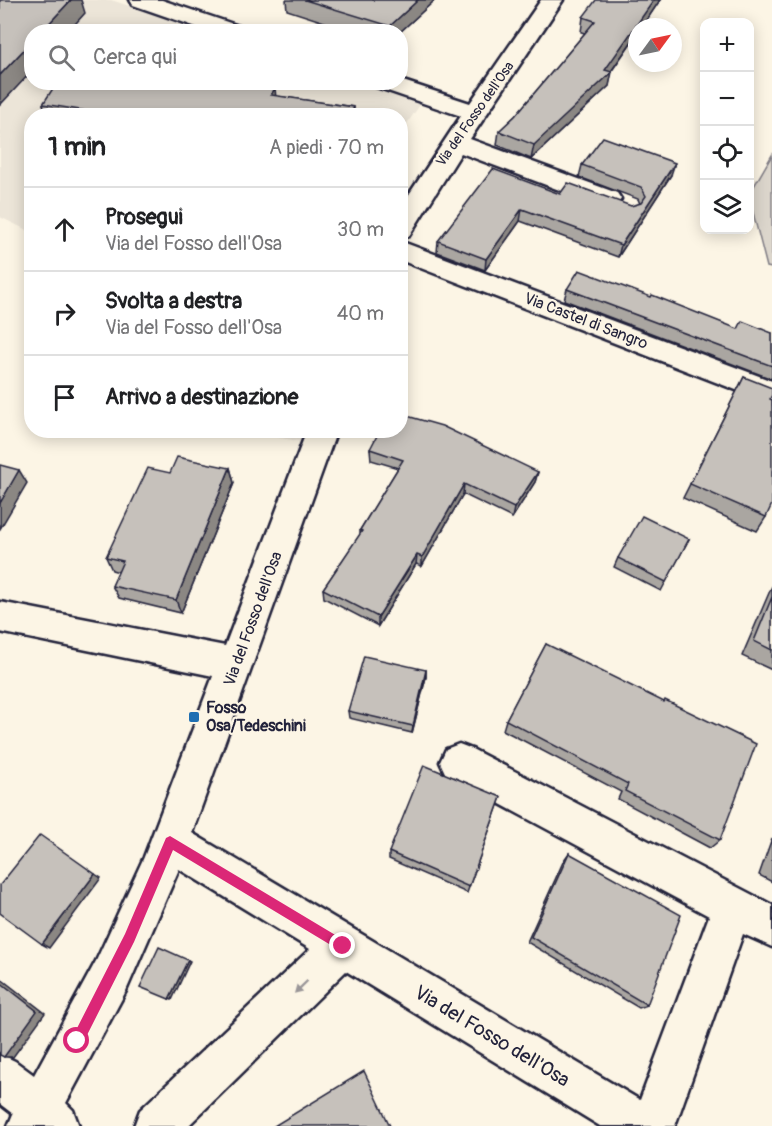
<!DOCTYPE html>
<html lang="it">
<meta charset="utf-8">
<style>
body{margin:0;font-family:Pangolin,sans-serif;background:#f6f6f6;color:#202124}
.controls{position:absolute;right:18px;top:18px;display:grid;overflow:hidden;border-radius:12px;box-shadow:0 3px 15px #0003}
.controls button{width:54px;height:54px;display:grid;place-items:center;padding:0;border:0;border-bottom:2px solid #e0e0e0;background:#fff;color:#202124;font:30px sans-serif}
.compass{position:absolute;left:628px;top:18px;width:54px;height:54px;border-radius:50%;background:#fff;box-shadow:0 3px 15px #0003;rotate:57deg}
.stop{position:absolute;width:18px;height:18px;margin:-14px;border:4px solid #db2777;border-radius:50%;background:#fff}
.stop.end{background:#db2777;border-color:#fff;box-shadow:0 2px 6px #0008}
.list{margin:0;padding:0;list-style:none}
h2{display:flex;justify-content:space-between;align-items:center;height:78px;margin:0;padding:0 24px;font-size:26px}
h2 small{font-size:20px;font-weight:400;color:#757577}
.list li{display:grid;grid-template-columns:39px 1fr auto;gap:18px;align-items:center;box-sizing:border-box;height:84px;padding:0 24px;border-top:2px solid #e0e0e0}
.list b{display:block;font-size:22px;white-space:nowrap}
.list p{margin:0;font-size:20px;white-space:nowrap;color:#757577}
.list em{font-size:20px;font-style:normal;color:#757577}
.icon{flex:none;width:33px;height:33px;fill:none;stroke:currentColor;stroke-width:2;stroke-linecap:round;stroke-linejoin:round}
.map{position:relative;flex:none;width:772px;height:1126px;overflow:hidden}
.search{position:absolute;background:#fff;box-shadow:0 3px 15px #0003;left:24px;top:24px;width:384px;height:66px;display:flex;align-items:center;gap:15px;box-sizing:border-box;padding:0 21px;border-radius:24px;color:#757577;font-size:22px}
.panel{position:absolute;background:#fff;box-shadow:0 3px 15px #0003;left:24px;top:108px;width:384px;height:330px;border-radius:24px}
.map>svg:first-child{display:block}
.built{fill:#ece5d8}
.green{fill:#dcd6cc;stroke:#7f7c84;stroke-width:1.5}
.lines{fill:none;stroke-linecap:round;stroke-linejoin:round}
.minor-casing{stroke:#22223b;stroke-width:5}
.minor{fill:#fcf5e5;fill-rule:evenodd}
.wall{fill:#aaa6a1;stroke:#22223b;stroke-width:1.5}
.shaded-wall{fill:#8b8783;stroke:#22223b;stroke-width:1.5}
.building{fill:#c6c1bb;stroke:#22223b;stroke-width:1.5}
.oneway{fill:#9a9698}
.route{fill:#db2777}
.poi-dot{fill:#1f6fb2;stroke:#fcf5e5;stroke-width:2}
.labels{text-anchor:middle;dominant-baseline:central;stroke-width:4.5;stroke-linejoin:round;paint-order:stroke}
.far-street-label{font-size:14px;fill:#22223b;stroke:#fcf5e5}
.street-label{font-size:16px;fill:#22223b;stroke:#fcf5e5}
.poi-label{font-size:16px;font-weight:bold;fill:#22223b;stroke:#fcf5e5;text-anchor:start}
.near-street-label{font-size:20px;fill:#22223b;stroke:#fcf5e5}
</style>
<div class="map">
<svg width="772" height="1126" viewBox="0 0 772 1126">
<rect width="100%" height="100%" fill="#fcf5e5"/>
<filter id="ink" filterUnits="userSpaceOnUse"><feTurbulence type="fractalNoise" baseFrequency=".0167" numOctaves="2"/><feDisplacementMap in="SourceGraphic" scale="12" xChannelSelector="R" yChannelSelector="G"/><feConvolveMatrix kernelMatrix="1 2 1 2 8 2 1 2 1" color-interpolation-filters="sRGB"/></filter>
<g filter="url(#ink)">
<g class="built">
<polygon points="0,0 111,0 207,31 32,32 32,82 362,82 422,102 401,132 400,116 32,116 31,232 0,217"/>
<polygon points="243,431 308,431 303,442"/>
</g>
<polygon class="green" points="772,155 772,268 767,267 750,201 750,193"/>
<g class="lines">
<g class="minor-casing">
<g id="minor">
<polygon points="130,0 162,0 242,27 245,32 211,32 133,5"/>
<polygon points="541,0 563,0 470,139 617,193 621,199 617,205 608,207 599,205 461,153 409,236 400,239 400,208 461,116 376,87 373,82 400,82 400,80 470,103"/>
<polygon points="400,241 772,381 772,404 400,260"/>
<polygon points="307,430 337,430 192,833 640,1100 709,916 446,775 440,762 446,749 459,744 472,749 772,905 772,947 743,934 675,1126 600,1126 346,971 188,1126 134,1126 140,1110 310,949 179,869 126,991 66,1103 73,1110 79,1126 8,1126 13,1114 0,1104 0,1054 15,1061 34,1075 96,961 144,857 213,676 0,632 0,602 225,646"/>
</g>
</g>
<use href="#minor" class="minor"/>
</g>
<g class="wall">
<polygon points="286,0 435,0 400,32 355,32 287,10"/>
<polygon points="660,0 642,27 637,27 637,34 611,72 609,86 531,159 497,145 499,131 515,116 585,33 581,32 583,17"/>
<polygon points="276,96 354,107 354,116 47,116 43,104"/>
<polygon points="582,165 671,175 618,257 520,221 485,270 437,252 438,241 560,194 631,206 640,204 638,199 579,177"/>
<polygon points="567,289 738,329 772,333 772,379 564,300"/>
<polygon points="744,377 770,399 766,517 757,531 683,498"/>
<polygon points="370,449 538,472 535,482 512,518 463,494 422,566 416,564 378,626 324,598 323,589 360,535 360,530 398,468 371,460"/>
<polygon points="230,468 234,483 181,613 119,598 112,586 119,572 112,570 106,557 170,473"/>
<polygon points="689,539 661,591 614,567 618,558"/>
<polygon points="772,586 772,670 742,656"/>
<polygon points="546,644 720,840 710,848 618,799 621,792 503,730 506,720"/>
<polygon points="426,670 426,677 412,733 349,718 348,711"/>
<polygon points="501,797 467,893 389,859 389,852"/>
<polygon points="772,838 772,882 759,875"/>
<polygon points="569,853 647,1005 639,1008 527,942 564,860"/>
</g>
<g class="shaded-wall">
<polygon points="71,0 81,0 85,13 68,32 41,32"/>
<polygon points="418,0 435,0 400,32 390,32 390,26"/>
<polygon points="654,0 660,0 642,27 637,27 637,34 607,77 612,72 609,86 531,159 534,145"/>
<polygon points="32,41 32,71 0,105 0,75"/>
<polygon points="275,88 277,109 271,95"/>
<polygon points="675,163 671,175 618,257 621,245"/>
<polygon points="522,209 520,221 485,270 486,259"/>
<polygon points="230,468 234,483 181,613 176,600"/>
<polygon points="19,470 27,483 0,529 0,503"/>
<polygon points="538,472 535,482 512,518 514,508"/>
<polygon points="464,484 463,494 422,566 422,557"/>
<polygon points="417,555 416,564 378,626 378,617"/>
<polygon points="426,670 426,677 412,733 413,726"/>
<polygon points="95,874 101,878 49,948 42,944"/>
<polygon points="188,960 190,961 172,1000 169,999"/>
<polygon points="0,978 45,1013 13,1057 4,1057"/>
</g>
<g class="building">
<polygon points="0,0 71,0 41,32 32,32 32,41 0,75"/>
<polygon points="305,0 418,0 390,26"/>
<polygon points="596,0 654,0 605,70 612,72 534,145 499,131 515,116 595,21 583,17"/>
<polygon points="57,82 239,82 275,88 271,95 354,107 350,116 117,116 43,104"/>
<polygon points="603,137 675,163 621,245 522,209 486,259 438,241 493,169 560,194 568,183 631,206 641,203 646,196 641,187 582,165"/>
<polygon points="579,270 651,297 652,295 738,329 742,321 772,333 772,366 567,289"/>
<polygon points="744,377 772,388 772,395 770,399 772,400 772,504 766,517 690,484"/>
<polygon points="400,414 442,426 538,472 514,508 464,484 422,557 417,555 378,617 323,589 362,531 360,530 403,460 370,449 380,430 400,430"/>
<polygon points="177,457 230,468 176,600 112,586 123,561 106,557 148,468 170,473"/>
<polygon points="0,465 19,470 0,503"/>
<polygon points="642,516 689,539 666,582 618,558"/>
<polygon points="772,597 772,650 754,641"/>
<polygon points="546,644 664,702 665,700 756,744 720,840 625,791 628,784 506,720"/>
<polygon points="364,656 426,670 413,726 348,711"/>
<polygon points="424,765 501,797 469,887 389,852"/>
<polygon points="40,835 95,874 42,944 0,913 0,885"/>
<polygon points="569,853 681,915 647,1005 531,937"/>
<polygon points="159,947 188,960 169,999 140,987"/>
<polygon points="0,982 37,1011 4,1057 0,1055"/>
<polygon points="364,1071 390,1126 274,1126"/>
</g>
<defs><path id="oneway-solid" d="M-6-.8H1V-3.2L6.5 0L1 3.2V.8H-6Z" transform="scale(1.5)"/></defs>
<use class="oneway" href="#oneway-solid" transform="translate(301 987) rotate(136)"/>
</g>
<polygon class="route" points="170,836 347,942 347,950 339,950 173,850 134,942 82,1045 77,1047 73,1045 71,1041 73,1036 125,934 166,838"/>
<rect class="poi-dot" x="188" y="711" width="12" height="12" rx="3"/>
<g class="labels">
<g class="far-street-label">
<text transform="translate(475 114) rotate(-55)">Via del Fosso dell'Osa</text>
</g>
<g class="street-label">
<text transform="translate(586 321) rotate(21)">Via Castel di Sangro</text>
<text transform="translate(253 619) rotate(-70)">Via del Fosso dell'Osa</text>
</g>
<g class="poi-label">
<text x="206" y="708">Fosso<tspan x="206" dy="18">Osa/Tedeschini</tspan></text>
</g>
<g class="near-street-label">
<text transform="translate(492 1036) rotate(31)">Via del Fosso dell'Osa</text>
</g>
</g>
</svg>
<div class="controls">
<button>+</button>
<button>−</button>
<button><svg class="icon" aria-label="locate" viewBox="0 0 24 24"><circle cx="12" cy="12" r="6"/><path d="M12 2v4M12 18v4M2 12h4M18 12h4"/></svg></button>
<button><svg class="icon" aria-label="layers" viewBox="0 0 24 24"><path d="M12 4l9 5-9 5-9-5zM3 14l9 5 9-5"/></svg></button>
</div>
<svg class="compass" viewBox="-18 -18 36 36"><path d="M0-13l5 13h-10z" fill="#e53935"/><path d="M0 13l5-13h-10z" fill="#757577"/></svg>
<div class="stop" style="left:77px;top:1041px"></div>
<div class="stop end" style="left:343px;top:946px"></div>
<div class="search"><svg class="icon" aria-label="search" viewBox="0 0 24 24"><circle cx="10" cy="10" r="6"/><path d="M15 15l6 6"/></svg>Cerca qui</div>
<section class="panel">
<h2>1 min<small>A piedi · 70 m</small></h2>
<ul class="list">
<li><svg class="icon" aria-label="ahead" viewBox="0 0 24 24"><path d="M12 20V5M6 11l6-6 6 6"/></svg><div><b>Prosegui</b><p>Via del Fosso dell'Osa</p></div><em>30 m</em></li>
<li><svg class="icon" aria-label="right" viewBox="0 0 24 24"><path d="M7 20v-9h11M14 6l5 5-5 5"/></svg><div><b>Svolta a destra</b><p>Via del Fosso dell'Osa</p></div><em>40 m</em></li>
<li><svg class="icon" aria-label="arrive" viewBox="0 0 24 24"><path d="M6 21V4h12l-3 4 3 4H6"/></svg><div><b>Arrivo a destinazione</b></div></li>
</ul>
</section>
</div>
